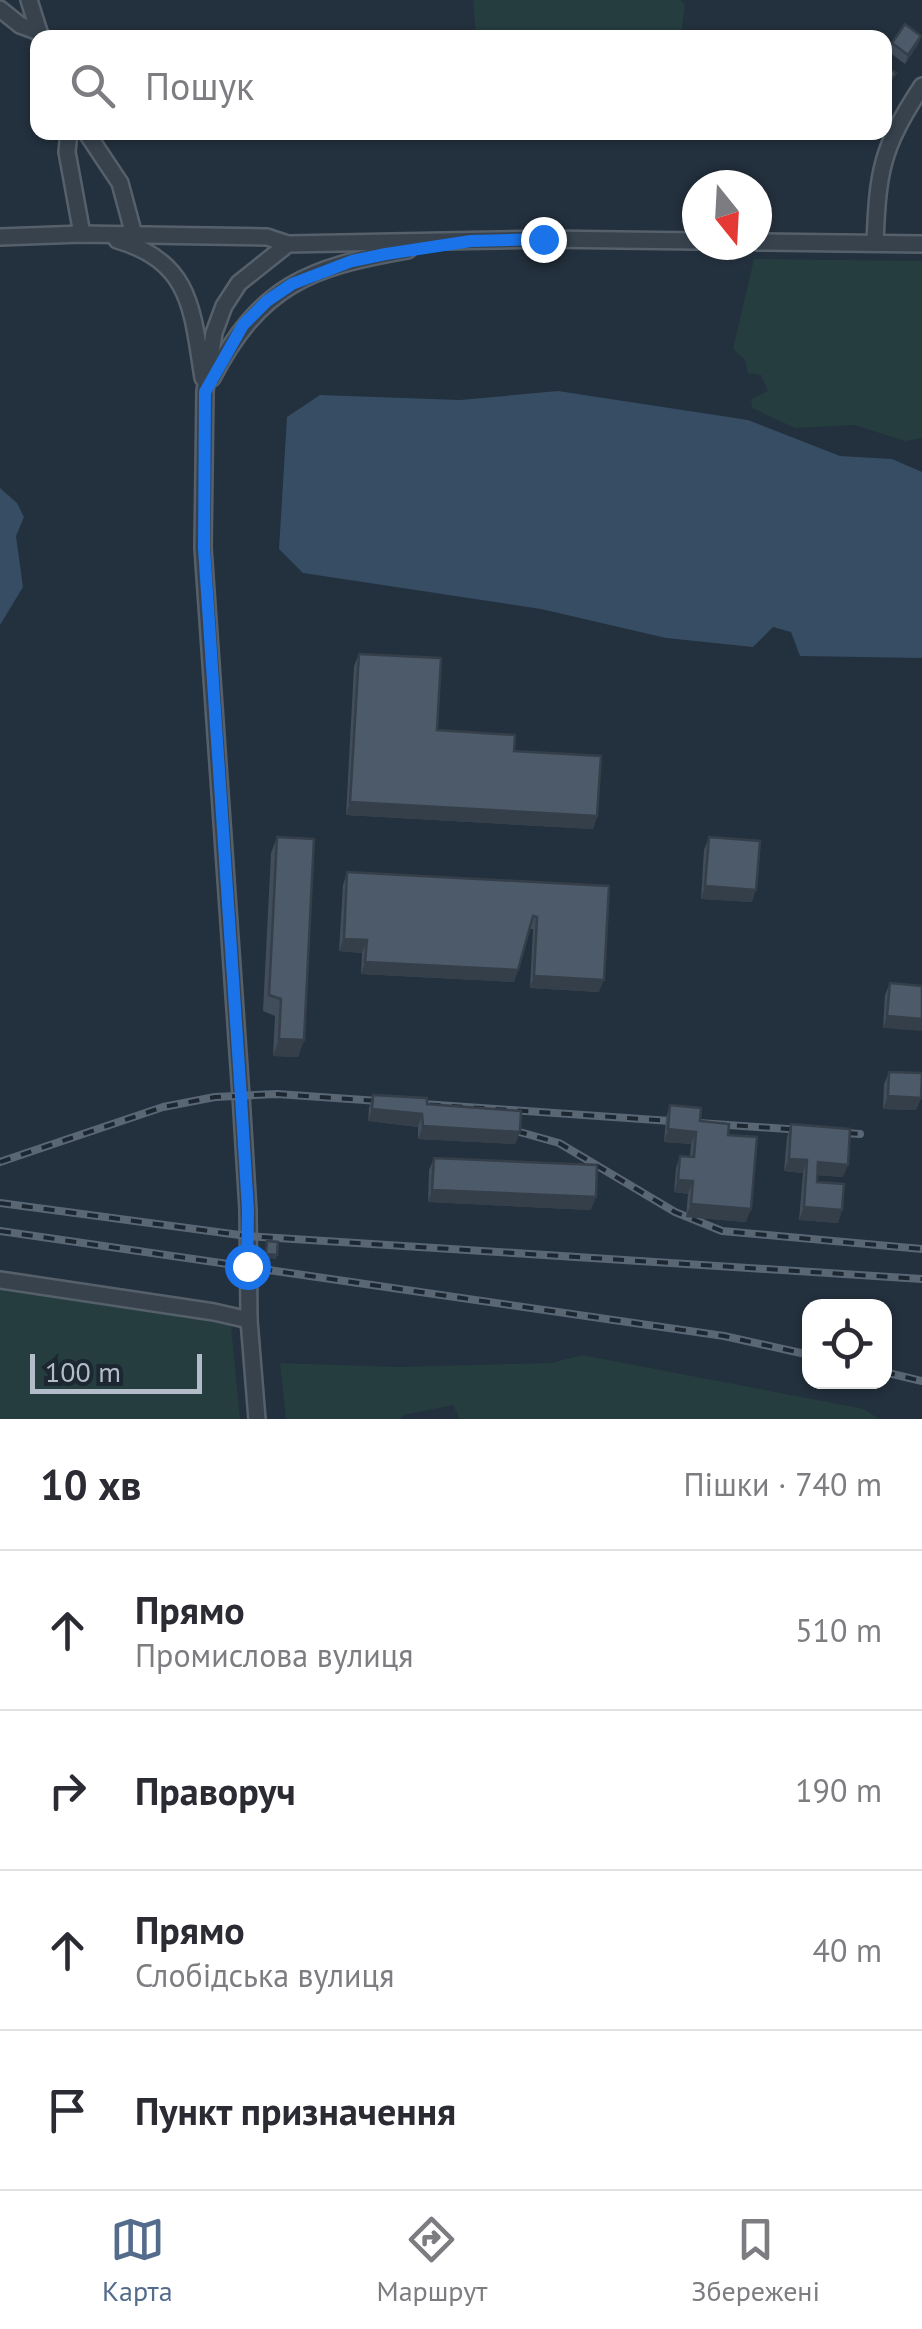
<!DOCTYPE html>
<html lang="uk">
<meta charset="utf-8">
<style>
body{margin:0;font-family:"PT Sans",sans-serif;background:#f7f7f7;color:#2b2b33}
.controls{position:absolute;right:30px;bottom:30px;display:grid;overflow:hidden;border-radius:20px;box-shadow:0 2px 8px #0004}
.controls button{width:90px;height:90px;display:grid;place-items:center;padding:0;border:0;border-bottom:2px solid #e1e1e2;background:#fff;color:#2b2b33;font:50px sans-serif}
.compass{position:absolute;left:682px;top:170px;width:90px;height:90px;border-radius:50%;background:#fff;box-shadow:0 2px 8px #0004;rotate:162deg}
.scale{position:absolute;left:30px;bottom:25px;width:172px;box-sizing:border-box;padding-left:10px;border:5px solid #b3bdc9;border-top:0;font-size:28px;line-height:35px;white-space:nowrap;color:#b3bdc9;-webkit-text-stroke:8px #1c2732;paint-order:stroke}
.stop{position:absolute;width:30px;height:30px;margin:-22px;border:8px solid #1a73e8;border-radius:50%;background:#fff}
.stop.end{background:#1a73e8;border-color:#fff;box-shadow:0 2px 10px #0008}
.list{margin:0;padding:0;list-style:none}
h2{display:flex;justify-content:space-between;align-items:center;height:130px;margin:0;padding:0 40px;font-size:42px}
h2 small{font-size:32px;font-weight:400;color:#7c7c81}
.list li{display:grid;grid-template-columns:65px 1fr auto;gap:30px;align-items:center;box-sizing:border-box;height:160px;padding:0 40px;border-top:2px solid #e1e1e2}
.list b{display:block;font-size:38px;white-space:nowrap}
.list p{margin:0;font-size:32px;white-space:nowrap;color:#7c7c81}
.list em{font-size:32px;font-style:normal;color:#7c7c81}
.icon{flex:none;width:55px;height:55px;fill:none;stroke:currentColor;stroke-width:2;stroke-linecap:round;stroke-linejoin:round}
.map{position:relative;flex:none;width:922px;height:1419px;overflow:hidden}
.search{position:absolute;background:#fff;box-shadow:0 2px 8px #0004;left:30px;right:30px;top:30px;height:110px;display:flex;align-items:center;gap:25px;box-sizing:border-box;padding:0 35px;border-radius:20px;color:#7c7c81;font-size:38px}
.sheet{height:770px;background:#fff}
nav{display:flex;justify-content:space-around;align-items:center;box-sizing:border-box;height:140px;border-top:2px solid #e1e1e2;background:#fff;font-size:28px;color:#7c7c81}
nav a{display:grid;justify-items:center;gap:5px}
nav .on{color:#546c8c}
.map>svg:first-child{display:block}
.green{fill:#253d3e}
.water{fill:#364d64}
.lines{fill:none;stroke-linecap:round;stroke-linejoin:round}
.minor-casing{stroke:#55606b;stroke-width:20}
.minor{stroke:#37424d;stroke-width:15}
.rail-casing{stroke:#596674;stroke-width:8}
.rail{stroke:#1c2732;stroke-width:4;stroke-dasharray:11;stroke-linecap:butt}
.wall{fill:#414d5a}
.shaded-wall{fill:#353f4a}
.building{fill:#4c5a69;stroke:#353f4a;stroke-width:2.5}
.route{stroke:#1a73e8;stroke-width:12}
</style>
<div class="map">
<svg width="922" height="1419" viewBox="0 0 922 1419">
<rect width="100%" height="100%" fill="#23303d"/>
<g class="green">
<polygon points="473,0 680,0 685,4 681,37 476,37"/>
<polygon points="754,259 922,261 922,438 905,441 854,425 795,428 752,408 751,399 768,391 761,375 748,373 745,360 733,349"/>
<polygon points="0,1288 231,1325 240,1419 0,1419"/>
<polygon points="582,1355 864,1409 879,1419 460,1419 453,1405 403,1415 401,1419 286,1419 280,1363 398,1367 551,1363"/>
</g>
<g class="water">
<polygon points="558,391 748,420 840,456 892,459 922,472 922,658 800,656 791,632 773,627 753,647 666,638 541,609 303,573 279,549 287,417 320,395 460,400"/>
<polygon points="0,488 17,503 24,517 16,536 23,587 0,625"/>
</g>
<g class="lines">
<g class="minor-casing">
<g id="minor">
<polyline points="29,0 41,38"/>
<polyline points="0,9 20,25 39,32"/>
<polyline points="69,132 67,152 82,234"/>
<polyline points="86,132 120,183 134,235"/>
<polyline points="0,237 82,234 267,237 288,244"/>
<path d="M117,240C192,262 192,310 203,378"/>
<polyline points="757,242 922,244"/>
<path d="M875,243C878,170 881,149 922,86"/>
<path d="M212,378C260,286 308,267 408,250"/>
<polyline points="0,1280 214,1312 249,1320"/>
<polyline points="257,1419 249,1320 248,1210 241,1096 203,548 205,391 214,333 224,306 239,283 288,244 543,239 697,241"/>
</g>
</g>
<use href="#minor" class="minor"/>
<g class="rail-casing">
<g id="rail">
<polyline points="516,1131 559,1143 675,1212 722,1231 922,1249"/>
<polyline points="0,1162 163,1107 215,1097 277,1094 860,1134"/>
<polyline points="0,1203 247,1236 922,1279"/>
<polyline points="0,1231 724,1336 810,1355"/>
<polyline points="884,1372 922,1381"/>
</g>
</g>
<use href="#rail" class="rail"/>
</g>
<g class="wall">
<polygon points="921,36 918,44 905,64 889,52 892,43"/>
<polygon points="359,654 437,730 514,751 597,816 593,829 346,815 354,666"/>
<polygon points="277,837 304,1040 298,1057 273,1056 275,1016 263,1011 271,853"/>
<polygon points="709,837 752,902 701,899 704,850"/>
<polygon points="347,872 609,886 599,992 530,988 533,929 530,929 514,982 361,974 362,953 339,951 343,885"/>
<polygon points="890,983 922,986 883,1028 885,995"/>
<polygon points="889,1072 921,1098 916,1110 883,1109 884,1084"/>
<polygon points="373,1095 427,1104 520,1132 515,1144 418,1139 418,1127 368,1121 369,1108"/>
<polygon points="670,1105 728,1135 746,1222 686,1217 688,1194 674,1192 676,1168 680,1156 690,1156 691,1144 664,1142 666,1118"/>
<polygon points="791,1124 843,1177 817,1175 817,1182 842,1210 838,1223 799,1220 803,1173 784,1171 787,1137"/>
<polygon points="434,1158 591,1210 428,1202 429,1170"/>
</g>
<g class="shaded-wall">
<polygon points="921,36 918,44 905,64 908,55"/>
<polygon points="350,802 597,816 593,829 346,815"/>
<polygon points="705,886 756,890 752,902 701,899"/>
<polygon points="344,939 367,940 362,953 339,951"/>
<polygon points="365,962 518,970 514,982 361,974"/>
<polygon points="534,976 604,980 599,992 530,988"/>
<polygon points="887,1016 922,1019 922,1031 883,1028"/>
<polygon points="279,1039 304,1040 298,1057 273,1056"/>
<polygon points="888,1096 921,1098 916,1110 883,1109"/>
<polygon points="372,1109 422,1114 418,1127 368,1121"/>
<polygon points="423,1126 520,1132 515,1144 418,1139"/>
<polygon points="668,1129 696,1132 691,1144 664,1142"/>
<polygon points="789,1159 807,1160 803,1173 784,1171"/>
<polygon points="818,1162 848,1165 843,1177 814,1175"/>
<polygon points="678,1180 693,1181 688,1194 674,1192"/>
<polygon points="432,1190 596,1197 591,1210 428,1202"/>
<polygon points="691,1204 751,1209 746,1222 686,1217"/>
<polygon points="804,1207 842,1210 838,1223 799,1220"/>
<polygon points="266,1254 277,1255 276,1259 264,1258"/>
</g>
<g class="building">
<polygon points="905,24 921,36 908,55 892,43"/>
<polygon points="884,66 896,73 884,90"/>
<polygon points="359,654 441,658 437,730 515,735 514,751 601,756 597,816 350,802"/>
<polygon points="277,837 314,839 304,1040 279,1039 281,999 269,995"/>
<polygon points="709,837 760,841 756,890 705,886"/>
<polygon points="347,872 609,886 604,980 534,976 537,917 533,916 518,970 365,962 367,940 344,939"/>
<polygon points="890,983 922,986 922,1019 887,1016"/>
<polygon points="889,1072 922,1073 921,1098 888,1096"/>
<polygon points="373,1095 427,1098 427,1104 521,1111 520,1132 423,1126 422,1114 372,1109"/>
<polygon points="670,1105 701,1108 700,1121 729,1124 728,1135 757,1137 751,1209 691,1204 693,1181 678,1180 680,1156 694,1157 696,1132 668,1129"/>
<polygon points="791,1124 850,1129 848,1165 818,1162 817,1182 844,1184 842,1210 804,1207 807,1160 789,1159"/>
<polygon points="434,1158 597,1165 596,1197 432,1190"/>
<polygon points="267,1241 278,1242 277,1255 266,1254"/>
</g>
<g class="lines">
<polyline class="route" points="247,1266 248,1210 240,1082 204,548 205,392 243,325 267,301 292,284 352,261 386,254 471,241 543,239"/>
</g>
</svg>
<div class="controls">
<button><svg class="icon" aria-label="locate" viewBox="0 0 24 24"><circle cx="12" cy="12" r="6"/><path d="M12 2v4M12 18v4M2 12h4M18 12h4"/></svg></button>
</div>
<svg class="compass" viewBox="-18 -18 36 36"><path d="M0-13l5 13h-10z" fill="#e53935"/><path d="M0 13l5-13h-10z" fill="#7c7c81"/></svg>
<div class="scale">100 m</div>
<div class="stop" style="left:247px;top:1266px"></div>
<div class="stop end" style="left:543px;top:239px"></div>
<div class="search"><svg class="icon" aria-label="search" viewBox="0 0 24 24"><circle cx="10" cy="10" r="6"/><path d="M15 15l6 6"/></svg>Пошук</div>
</div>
<section class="sheet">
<h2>10 хв<small>Пішки · 740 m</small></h2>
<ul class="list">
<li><svg class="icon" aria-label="ahead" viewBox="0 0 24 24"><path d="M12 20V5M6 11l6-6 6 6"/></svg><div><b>Прямо</b><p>Промислова вулиця</p></div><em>510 m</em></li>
<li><svg class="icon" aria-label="right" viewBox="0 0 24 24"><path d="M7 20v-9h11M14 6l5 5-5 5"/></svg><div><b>Праворуч</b></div><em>190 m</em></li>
<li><svg class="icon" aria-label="ahead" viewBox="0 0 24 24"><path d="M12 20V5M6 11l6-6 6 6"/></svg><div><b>Прямо</b><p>Слобідська вулиця</p></div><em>40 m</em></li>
<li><svg class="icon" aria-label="arrive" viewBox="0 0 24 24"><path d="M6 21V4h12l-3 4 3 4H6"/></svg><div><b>Пункт призначення</b></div></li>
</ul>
</section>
<nav>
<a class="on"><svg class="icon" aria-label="map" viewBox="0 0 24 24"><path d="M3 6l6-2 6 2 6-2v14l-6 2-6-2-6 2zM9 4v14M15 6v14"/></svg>Карта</a>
<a><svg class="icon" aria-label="directions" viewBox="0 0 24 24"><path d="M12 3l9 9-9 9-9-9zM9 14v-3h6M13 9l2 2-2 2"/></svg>Маршрут</a>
<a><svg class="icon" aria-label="saved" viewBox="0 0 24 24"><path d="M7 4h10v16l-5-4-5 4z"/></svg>Збережені</a>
</nav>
